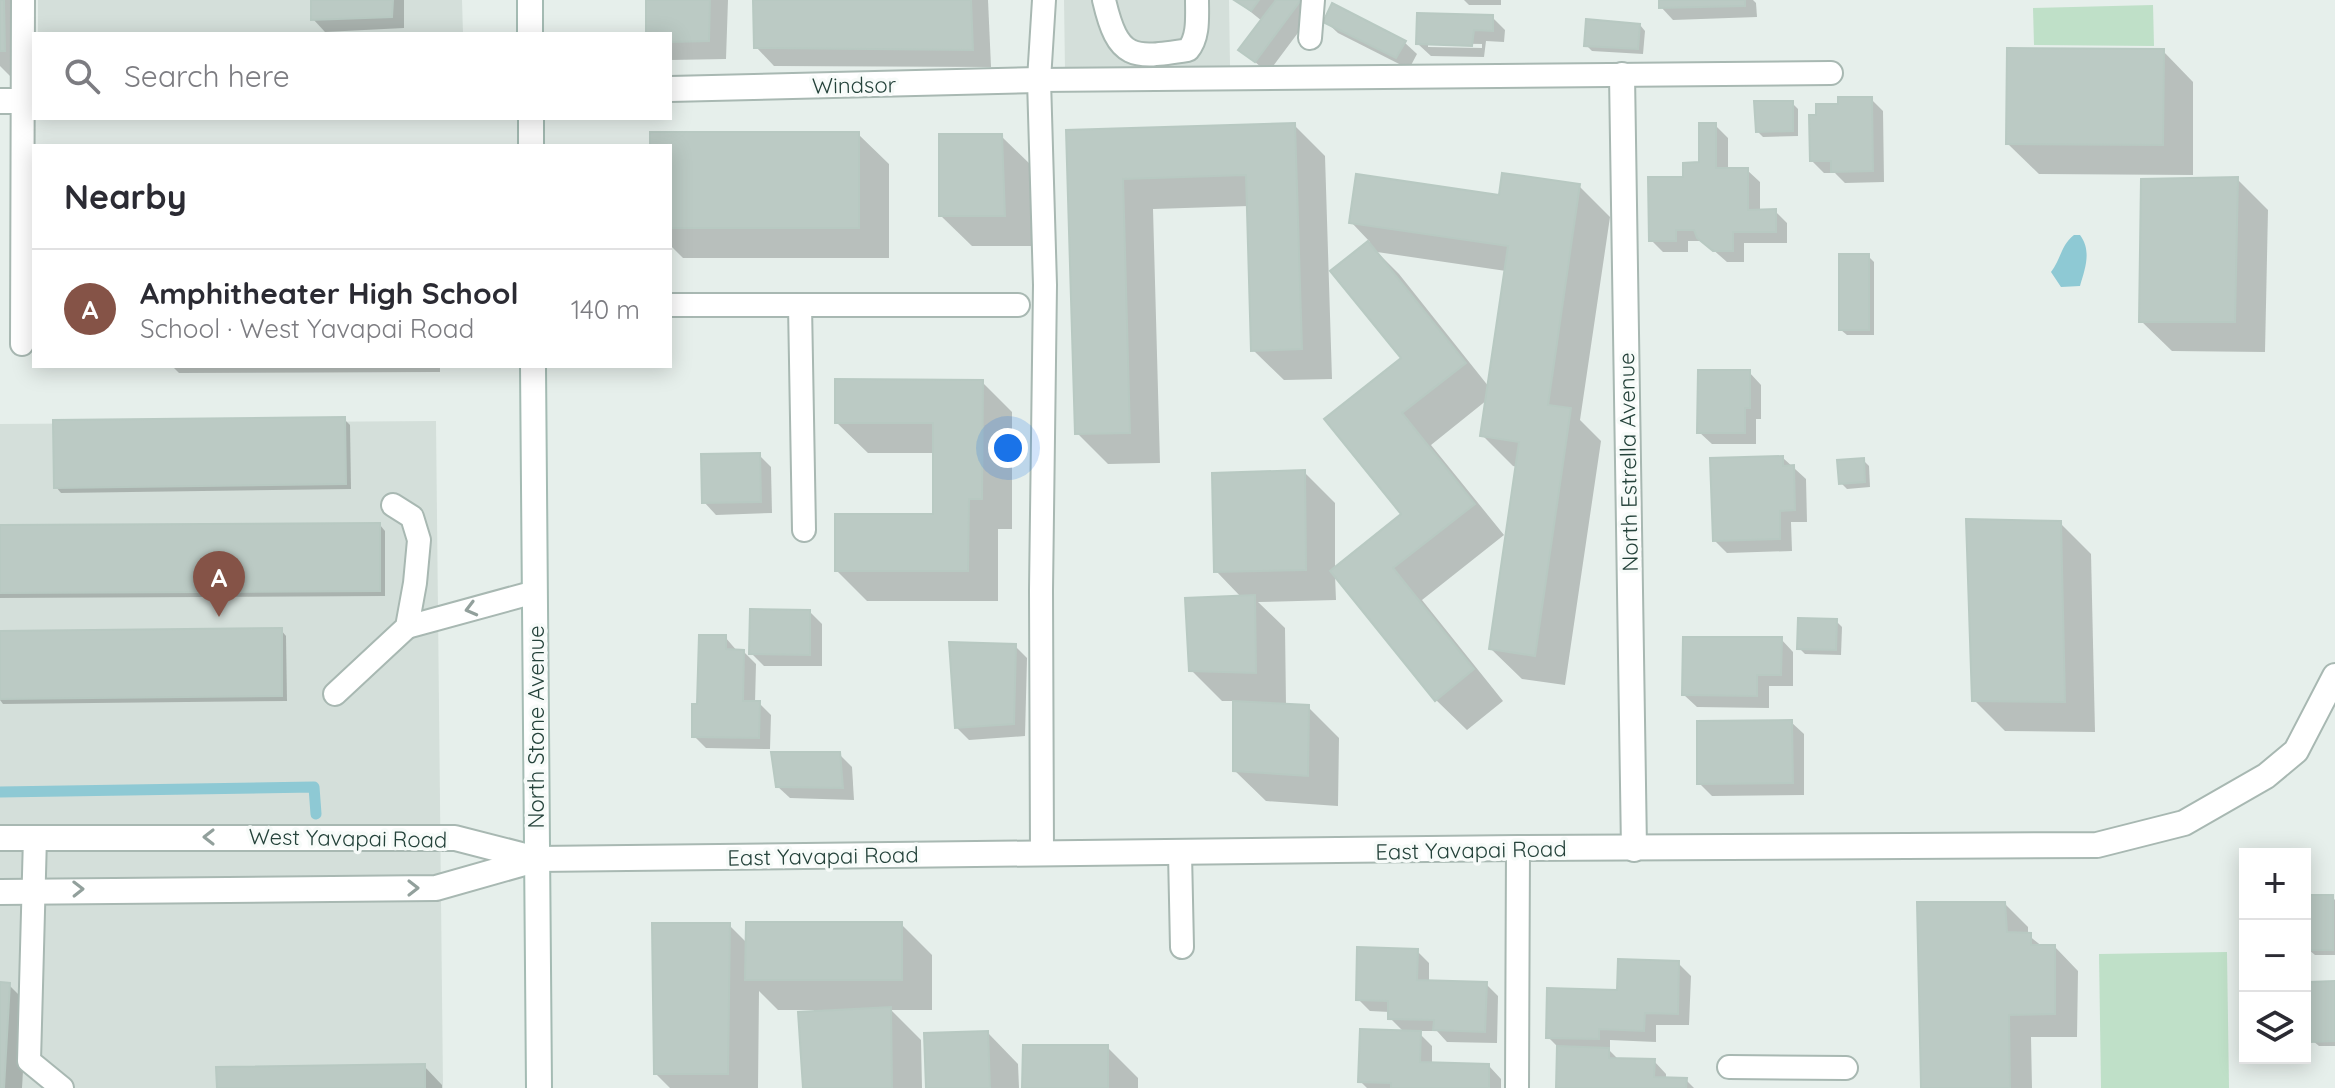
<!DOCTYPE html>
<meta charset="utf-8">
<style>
body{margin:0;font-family:Quicksand,sans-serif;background:#f7f7f7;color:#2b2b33}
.controls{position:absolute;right:24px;bottom:24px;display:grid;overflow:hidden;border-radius:0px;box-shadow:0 4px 20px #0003}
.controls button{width:72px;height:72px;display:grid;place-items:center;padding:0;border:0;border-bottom:2px solid #e1e1e2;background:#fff;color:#2b2b33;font:40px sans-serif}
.you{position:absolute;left:1008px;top:448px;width:28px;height:28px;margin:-20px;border:6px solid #fff;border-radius:50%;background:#1a73e8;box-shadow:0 0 0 12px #1a73e833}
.badge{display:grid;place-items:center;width:52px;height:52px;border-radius:50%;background:#855347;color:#fff;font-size:26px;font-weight:700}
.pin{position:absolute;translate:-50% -66px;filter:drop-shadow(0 2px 4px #0008)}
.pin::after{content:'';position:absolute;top:42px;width:28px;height:24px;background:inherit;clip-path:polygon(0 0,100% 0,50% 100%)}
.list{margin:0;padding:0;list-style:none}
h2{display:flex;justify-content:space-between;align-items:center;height:104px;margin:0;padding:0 32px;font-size:34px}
h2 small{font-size:26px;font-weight:400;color:#7c7c81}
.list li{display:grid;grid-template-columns:52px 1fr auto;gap:24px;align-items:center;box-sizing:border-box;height:120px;padding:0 32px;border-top:2px solid #e1e1e2}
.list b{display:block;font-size:30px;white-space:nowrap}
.list p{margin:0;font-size:26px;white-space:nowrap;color:#7c7c81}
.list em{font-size:26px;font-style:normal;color:#7c7c81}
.icon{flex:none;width:44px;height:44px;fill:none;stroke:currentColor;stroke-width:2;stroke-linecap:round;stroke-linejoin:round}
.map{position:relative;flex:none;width:2335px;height:1088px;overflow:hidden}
.search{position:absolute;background:#fff;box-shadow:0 4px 20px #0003;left:32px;top:32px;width:640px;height:88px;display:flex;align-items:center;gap:20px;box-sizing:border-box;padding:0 28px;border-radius:0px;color:#7c7c81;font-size:30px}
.panel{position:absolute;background:#fff;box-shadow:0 4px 20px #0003;left:32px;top:144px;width:640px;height:224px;border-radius:0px}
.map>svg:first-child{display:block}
.built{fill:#d4dfda}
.green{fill:#bfe0c8}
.water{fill:#8ec9d4}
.shadow{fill:#0003;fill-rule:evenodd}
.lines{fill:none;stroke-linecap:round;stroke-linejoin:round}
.stream{stroke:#8ec9d4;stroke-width:11}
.building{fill:#bbcac4;stroke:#b8c9c2;stroke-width:2}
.lane-casing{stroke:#a8b8b2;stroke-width:26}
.street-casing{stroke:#a8b8b2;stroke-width:28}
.secondary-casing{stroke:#a4bbb3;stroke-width:28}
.lane{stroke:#fff;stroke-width:22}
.street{stroke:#fff;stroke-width:24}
.secondary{stroke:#fff;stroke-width:24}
.oneway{stroke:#92a09c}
.labels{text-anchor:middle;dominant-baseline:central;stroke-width:7;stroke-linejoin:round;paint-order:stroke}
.street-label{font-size:22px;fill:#24423a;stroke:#f7fbf9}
</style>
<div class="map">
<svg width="2335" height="1088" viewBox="0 0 2335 1088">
<rect width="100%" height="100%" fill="#e6efeb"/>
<g class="built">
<polygon points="38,0 462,0 463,34 38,34"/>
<polygon points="1064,0 1229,0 1230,66 1065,70"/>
<polygon points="436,421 443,1088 0,1088 0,424"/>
</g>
<g class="green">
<polygon points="2153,5 2154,46 2034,45 2033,8"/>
<polygon points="2227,952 2229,1088 2101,1088 2099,954"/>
</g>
<path class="water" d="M2074,235H2080C2092,251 2085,269 2080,286L2061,287L2051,272C2061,259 2061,245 2074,235Z"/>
<g class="shadow">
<polygon points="0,0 34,0 34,81 15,81 0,66"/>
<polygon points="313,0 404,0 404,28 325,32 313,19"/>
<polygon points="648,0 728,0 726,59 670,60 670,34 648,34"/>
<polygon points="755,0 988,0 991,67 774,66 756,47"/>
<polygon points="1236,0 1305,0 1315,10 1268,73 1241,50 1262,21"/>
<polygon points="1464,0 1501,0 1501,5 1469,5"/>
<polygon points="1661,0 1753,0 1756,3 1757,17 1673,20 1661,7"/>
<path d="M1492,17L1505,30L1504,42L1486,41L1484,57L1431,56L1418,44ZM1428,43L1482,44V48L1428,47Z"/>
<polygon points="1325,21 1404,42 1417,54 1409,69 1338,33"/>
<polygon points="1640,25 1645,31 1643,54 1592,51 1586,45"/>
<polygon points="2163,51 2193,82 2193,175 2039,174 2008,144"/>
<polygon points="1871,99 1883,111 1884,182 1845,183 1835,173 1824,173 1812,161 1840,106"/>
<polygon points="1792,103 1798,109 1798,136 1763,137 1757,131"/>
<polygon points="1294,125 1325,156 1332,379 1284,380 1253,350 1249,206 1153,209 1160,463 1108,464 1077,433 1068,132"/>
<polygon points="1715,125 1728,138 1728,170 1747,170 1760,182 1760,211 1775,211 1787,223 1787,243 1744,243 1744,262 1727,262 1703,241 1688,241 1688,252 1663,252 1651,240 1685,179 1701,164"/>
<polygon points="858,134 889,164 889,258 683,258 670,245 670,146 652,146"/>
<polygon points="1001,136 1032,166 1034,246 972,246 941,216"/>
<polygon points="2237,179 2268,210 2265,352 2172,351 2141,321"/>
<path d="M1579,186L1610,217L1580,420L1601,441L1565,685L1522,679L1491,649L1517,467L1513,466L1482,435L1487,400L1431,445L1504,535L1422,600L1503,701L1467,730L1436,700L1335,575L1336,600L1258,602L1285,628L1286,706L1308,707L1339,738L1338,806L1266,801L1235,771V701H1222L1191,670L1242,598L1216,571L1304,472L1335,503V569L1404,515L1327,419L1404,359L1333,271L1370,242L1351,222ZM1377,252L1506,271L1489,387L1399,274Z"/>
<polygon points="1868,256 1874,262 1874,335 1847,335 1841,330"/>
<polygon points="172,366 440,366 440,372 179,373"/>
<polygon points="1749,372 1761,385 1761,419 1756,419 1756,444 1712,444 1699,432"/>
<polygon points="982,382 1012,412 1012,529 998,529 998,601 867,601 837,571 935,516 935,453 868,453 837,423"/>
<polygon points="344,419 350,425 351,489 61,493 56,487"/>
<polygon points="759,455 771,467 772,513 716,515 704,502"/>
<polygon points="1783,458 1806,479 1807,522 1791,522 1792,551 1727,553 1714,540"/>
<polygon points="1863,460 1869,466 1870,487 1847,489 1841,483"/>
<polygon points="2060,523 2091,554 2095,732 2005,731 1974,700"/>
<polygon points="380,525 385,531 385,596 0,598 0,527"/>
<polygon points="810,612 822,624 822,666 764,666 751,653"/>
<polygon points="1836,621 1842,627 1841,655 1805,654 1799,648"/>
<polygon points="281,630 286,636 287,701 3,704 0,700 0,633"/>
<polygon points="725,637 738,652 744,652 756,664 755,703 759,703 771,715 770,749 706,748 694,736 699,706"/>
<polygon points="1781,639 1793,652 1793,686 1769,686 1769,708 1697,707 1684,695"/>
<polygon points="1015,646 1027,658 1025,736 969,740 956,727"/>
<polygon points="1791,722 1804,734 1804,795 1712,796 1699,783"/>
<polygon points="839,754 852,767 854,800 790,798 777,786"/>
<polygon points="2332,897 2335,900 2335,955 2315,955 2309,950"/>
<polygon points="2005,904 2028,927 2028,935 2043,947 2055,947 2078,971 2077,1037 2031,1037 2032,1088 1923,1088"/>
<polygon points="901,924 932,955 932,1010 891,1010 921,1040 922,1088 805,1088 814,1010 778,1010 759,991 758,1088 670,1088 656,1074 729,925 748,944"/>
<polygon points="1417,951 1429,963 1429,982 1486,984 1498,996 1497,1043 1447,1042 1437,1031 1417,1031 1432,1046 1432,1064 1489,1066 1501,1079 1501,1088 1367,1088 1360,1081 1405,1033 1390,1018 1390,1012 1370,1011 1358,999"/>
<polygon points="1678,963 1691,976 1689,1025 1656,1025 1656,1042 1610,1040 1610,1051 1619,1060 1654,1061 1666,1074 1666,1079 1686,1080 1694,1088 1558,1088 1559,1048 1548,1037 1619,992"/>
<polygon points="2335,983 2335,1046 2319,1046 2313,1041"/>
<polygon points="0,984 9,985 27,1003 22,1088 0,1088"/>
<polygon points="988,1033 1018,1064 1019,1088 928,1088"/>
<polygon points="1107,1047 1138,1078 1138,1088 1024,1088"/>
<polygon points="424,1066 442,1085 442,1088 219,1088"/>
</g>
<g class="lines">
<polyline class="stream" points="0,792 314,787 316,814"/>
</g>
<g class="building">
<polygon points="0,0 4,0 5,51 0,51"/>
<polygon points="311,0 393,0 392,17 311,20"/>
<polygon points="646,0 710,0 709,41 670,42 670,34 646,34"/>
<polygon points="753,0 971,0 973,50 754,48"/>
<polygon points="1234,0 1259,0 1251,11"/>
<polygon points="1276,0 1301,0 1255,62 1238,50"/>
<polygon points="1659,0 1745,0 1745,6 1659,8"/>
<polygon points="1332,3 1406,41 1396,58 1323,22"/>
<polygon points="1417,13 1493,15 1493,31 1474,30 1472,46 1416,44"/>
<polygon points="1586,19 1640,24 1638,49 1584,46"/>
<polygon points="2007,48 2164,49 2163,145 2006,144"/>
<polygon points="1838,97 1872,97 1873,171 1831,172 1831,161 1810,161 1809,115 1816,115 1816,104 1838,104"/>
<polygon points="1754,101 1793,101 1793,131 1756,132"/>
<polygon points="1295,123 1302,349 1251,351 1246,175 1123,179 1130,433 1075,434 1066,130"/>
<polygon points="1699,123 1716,123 1716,168 1748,168 1748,210 1776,209 1776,232 1733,232 1733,251 1713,251 1697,238 1694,230 1676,230 1676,241 1649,241 1648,177 1683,177 1683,163 1699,162"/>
<polygon points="650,132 859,132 859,228 670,228 670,146 650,146"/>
<polygon points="939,134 1002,134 1005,216 939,216"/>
<polygon points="1502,173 1580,184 1548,405 1571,408 1535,656 1489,649 1519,442 1480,436 1508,246 1349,223 1356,174 1499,195"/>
<polygon points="2238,177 2235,322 2139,322 2141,179"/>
<polygon points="1368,241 1466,363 1402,413 1475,504 1393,568 1474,669 1435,701 1330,571 1401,514 1324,419 1401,358 1330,271"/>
<rect x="1839" y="254" width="30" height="76"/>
<polygon points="1698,370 1750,370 1750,408 1745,408 1745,433 1697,433"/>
<polygon points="835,379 983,380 982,499 969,499 968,571 835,571 835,514 933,514 933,423 835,423"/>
<polygon points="345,417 346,484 54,488 53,420"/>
<polygon points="760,453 761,502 702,503 701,454"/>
<polygon points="1783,456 1783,466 1794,465 1795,510 1780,511 1780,539 1713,541 1710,458"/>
<polygon points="1864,458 1865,482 1839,484 1837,460"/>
<polygon points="1305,470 1306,570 1214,572 1212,473"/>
<polygon points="1966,519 2061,521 2065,702 1972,701"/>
<polygon points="380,523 380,591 0,593 0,525"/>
<polygon points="1255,595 1256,673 1189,671 1185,598"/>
<polygon points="750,609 810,610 810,655 749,654"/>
<polygon points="1798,618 1837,619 1836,650 1797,649"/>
<polygon points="282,628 282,696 0,699 0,631"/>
<polygon points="699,635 726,635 726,649 744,650 743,701 760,701 759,738 692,737 692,704 697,704"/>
<polygon points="1683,637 1782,637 1781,675 1757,675 1757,696 1682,695"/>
<polygon points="949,642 1016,644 1014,724 955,728"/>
<polygon points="1233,701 1309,705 1308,776 1233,771"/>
<polygon points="1792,720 1793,783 1697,784 1697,721"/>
<polygon points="771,752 840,752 843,788 776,787"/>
<rect x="2307" y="895" width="26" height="55"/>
<polygon points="1917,902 2005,902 2007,932 2031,933 2031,945 2055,945 2055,1014 2009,1015 2010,1088 1921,1088"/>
<polygon points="746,922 902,922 902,980 745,980"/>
<polygon points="652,923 730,923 728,1074 654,1074"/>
<polygon points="1357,947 1418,949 1417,980 1487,982 1485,1032 1433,1030 1434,1020 1388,1019 1388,1001 1356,1000"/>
<polygon points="1618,959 1679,961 1678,1014 1645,1013 1644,1031 1599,1029 1599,1039 1546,1038 1547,988 1617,990"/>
<polygon points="2335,981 2335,1041 2311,1042 2310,982"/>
<polygon points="0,982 10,983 4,1088 0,1088"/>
<polygon points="891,1007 892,1088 803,1088 798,1012"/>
<polygon points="1360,1029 1421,1031 1420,1062 1489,1064 1489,1088 1391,1088 1391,1083 1358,1082"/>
<polygon points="988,1031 990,1088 926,1088 924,1033"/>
<polygon points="1023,1045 1108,1045 1108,1088 1022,1088"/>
<polygon points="1557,1046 1609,1048 1609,1058 1655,1059 1654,1077 1687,1078 1686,1088 1556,1088"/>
<polygon points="425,1064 425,1088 217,1088 216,1067"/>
</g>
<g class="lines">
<g class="lane-casing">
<g id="lane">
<path d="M1104,0C1118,60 1132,59 1188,50C1199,37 1197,17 1197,0"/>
<polyline points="1310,38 1313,0"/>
<polyline points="1039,80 1831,73"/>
<polyline points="670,305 1018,305"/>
<polyline points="800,305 804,530"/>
<polyline points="22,344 23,0"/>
<polyline points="407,627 535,592"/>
<polyline points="335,694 407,627 415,583 419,540 412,517 393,505"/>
<polyline points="35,837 29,1061 62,1088"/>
<polyline points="1180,853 1182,947"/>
<polyline points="1042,854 1041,590 1045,285 1039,80 1044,0"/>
<polyline points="1729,1067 1846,1068"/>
<polyline points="1517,1088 1518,848"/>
</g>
</g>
<g class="street-casing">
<g id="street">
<polyline points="1622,75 1634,849"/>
<polyline points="670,89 1039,80"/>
<polyline points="0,101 34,101"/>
<polyline points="0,838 455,838 537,859 1518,848 2097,845 2184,823 2266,776 2296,751 2335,676"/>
<polyline points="0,892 436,888 535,860"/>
</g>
</g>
<g class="secondary-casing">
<g id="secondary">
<polyline points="530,0 530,34"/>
<polyline points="531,118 531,146"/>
<polyline points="533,366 539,1088"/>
</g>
</g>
<use href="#lane" class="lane"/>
<use href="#street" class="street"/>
<use href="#secondary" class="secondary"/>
</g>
<defs><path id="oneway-chevron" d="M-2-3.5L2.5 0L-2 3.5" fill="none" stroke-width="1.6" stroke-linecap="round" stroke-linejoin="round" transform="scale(2)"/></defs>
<g class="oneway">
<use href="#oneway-chevron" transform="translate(471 609) rotate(165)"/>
<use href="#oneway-chevron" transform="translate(209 837) rotate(-180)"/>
<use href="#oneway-chevron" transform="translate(413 888)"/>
<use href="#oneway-chevron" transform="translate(78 889) rotate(-1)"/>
</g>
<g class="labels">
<g class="street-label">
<text transform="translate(854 85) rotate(-1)">Windsor</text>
<text transform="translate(1628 462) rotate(-91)">North Estrella Avenue</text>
<text transform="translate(536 727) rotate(-90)">North Stone Avenue</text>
<text transform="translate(348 838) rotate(1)">West Yavapai Road</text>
<text transform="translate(1471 850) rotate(-1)">East Yavapai Road</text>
<text transform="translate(823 856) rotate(-1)">East Yavapai Road</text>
</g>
</g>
</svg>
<div class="controls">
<button>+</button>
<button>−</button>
<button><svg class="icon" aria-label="layers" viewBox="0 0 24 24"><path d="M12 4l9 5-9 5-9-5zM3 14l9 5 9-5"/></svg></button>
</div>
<div class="you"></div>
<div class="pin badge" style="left:219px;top:617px">A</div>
<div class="search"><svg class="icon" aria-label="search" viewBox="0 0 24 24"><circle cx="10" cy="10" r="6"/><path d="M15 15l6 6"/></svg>Search here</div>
<section class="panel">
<h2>Nearby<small></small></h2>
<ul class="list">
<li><span class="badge">A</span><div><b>Amphitheater High School</b><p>School · West Yavapai Road</p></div><em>140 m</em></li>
</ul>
</section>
</div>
